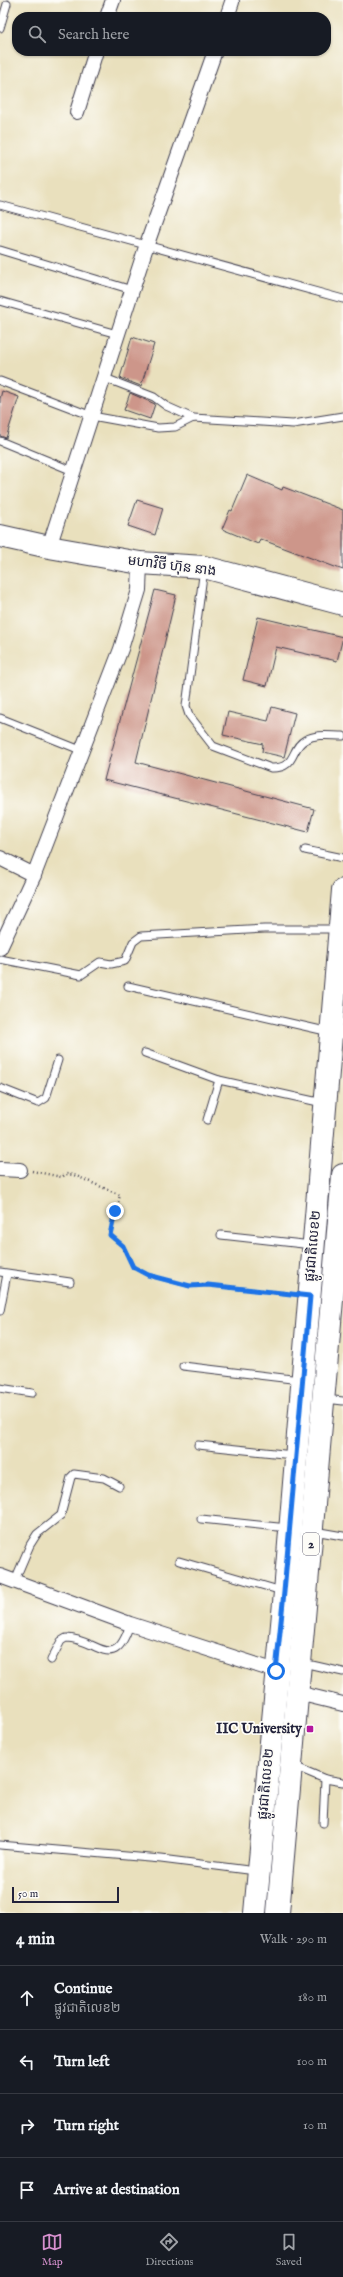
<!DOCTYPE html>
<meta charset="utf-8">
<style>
body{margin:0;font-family:"IM FELL English","Noto Sans Khmer",serif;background:#20242c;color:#f1f3f6}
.scale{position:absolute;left:12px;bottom:10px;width:107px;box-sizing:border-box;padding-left:4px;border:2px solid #22223b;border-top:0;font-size:11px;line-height:14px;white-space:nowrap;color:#22223b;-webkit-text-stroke:3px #fdfcf7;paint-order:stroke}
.stop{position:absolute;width:12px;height:12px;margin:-9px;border:3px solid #1a73e8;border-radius:50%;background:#fff}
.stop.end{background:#1a73e8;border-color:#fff;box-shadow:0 1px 4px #0008}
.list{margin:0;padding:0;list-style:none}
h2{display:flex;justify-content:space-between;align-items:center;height:52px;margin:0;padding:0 16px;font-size:17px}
h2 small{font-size:13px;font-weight:400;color:#9ea1a6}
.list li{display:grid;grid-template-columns:26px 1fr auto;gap:12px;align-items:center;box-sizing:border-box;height:64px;padding:0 16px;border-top:1px solid #363941}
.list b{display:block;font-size:15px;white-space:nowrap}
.list p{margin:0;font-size:13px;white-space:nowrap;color:#9ea1a6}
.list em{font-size:13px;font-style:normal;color:#9ea1a6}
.icon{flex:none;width:22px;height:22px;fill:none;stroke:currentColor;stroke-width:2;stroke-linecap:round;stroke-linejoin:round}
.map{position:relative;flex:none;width:343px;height:1913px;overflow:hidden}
.search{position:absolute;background:#171b24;box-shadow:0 1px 3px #0004;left:12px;right:12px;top:12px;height:44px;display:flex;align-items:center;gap:10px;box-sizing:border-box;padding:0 14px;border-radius:16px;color:#9ea1a6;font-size:15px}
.sheet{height:308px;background:#171b24}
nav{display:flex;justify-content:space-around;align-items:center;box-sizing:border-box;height:56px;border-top:1px solid #363941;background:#171b24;font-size:11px;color:#9ea1a6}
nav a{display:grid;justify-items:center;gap:2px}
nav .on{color:#d690ce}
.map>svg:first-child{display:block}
.building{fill:#cd968a}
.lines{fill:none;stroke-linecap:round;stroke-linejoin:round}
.service-casing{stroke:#403e4e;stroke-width:9}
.minor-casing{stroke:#403e4e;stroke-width:16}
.primary-casing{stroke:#403e4e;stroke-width:24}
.path{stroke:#403e4e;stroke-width:2.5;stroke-dasharray:1 3;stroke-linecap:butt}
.service{stroke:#fff;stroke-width:7}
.minor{stroke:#fff;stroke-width:14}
.primary{stroke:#fff;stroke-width:22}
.route{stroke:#1a73e8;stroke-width:5}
.poi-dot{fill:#b5179e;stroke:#fdfcf7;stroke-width:1.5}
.labels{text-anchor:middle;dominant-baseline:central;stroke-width:3.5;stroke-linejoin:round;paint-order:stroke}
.shield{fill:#fdfcf7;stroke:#646373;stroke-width:1}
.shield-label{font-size:13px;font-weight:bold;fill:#22223b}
.street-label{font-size:14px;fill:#22223b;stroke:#fdfcf7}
.poi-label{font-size:14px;font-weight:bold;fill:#22223b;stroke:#fdfcf7;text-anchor:end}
</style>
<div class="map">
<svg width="343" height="1913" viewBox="0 0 343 1913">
<rect width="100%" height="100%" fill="#fdfcf7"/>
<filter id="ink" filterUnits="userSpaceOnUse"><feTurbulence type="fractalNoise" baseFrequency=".025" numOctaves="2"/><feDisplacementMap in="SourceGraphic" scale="8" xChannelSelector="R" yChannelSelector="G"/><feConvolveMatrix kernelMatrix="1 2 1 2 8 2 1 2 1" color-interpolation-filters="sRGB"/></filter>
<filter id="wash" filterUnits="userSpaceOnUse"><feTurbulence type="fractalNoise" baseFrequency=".012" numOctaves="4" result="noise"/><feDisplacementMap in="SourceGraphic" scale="16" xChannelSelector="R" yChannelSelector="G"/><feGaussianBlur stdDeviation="0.9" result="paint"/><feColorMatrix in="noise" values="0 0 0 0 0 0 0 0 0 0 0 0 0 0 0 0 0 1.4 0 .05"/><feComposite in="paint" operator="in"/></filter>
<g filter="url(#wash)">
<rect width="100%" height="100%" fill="#e9e0bd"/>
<g id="blocks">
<g class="building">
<polygon points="132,337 154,344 141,386 120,378"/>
<polygon points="2,391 19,397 6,438 0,436 0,399"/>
<polygon points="130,393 155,404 150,419 124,410"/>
<polygon points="247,475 282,490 283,487 343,510 343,570 260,539 258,544 222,529 230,510 232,511"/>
<polygon points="137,500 163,508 155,535 128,526"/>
<polygon points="155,590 176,595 136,762 314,809 308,832 104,780"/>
<polygon points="258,617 343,637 337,661 276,647 267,686 243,680"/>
<polygon points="272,707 295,713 284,757 262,752 263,744 223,735 228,712 268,721"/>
</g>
</g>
</g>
<g filter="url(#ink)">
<use href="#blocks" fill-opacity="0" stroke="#403e4e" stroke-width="1"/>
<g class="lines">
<g class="service-casing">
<g id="service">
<polyline points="0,28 7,4"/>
<polyline points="0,205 343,299"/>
<polyline points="0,250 132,290"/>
<polyline points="0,301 117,334"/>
<polyline points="105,378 154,397 166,406 193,418"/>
<polyline points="0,381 92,416 158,428 175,427 193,418 293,424 343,416"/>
<polyline points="0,441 73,471"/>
<path d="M204,568L186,706L189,715L213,746L271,768C297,769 290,748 305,740C317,733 330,736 343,736"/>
<polyline points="0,718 83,751"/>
<polyline points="305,850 343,858"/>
<polyline points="0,959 81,975 100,962 111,964 125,961 133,942 141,936 264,929 338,929"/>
<polyline points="128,986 343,1035"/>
<polyline points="145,1053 219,1080 323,1103"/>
<polyline points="0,1088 38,1103 46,1098 58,1060"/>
<polyline points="207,1120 219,1080"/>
<polyline points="221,1235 312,1245"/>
<polyline points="0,1272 70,1282"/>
<polyline points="0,1311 7,1274"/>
<polyline points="183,1366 300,1380"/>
<polyline points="0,1388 32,1393"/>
<polyline points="326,1399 343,1401"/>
<polyline points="198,1445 293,1455"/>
<polyline points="201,1519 288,1528"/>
<polyline points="314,1531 343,1536"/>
<polyline points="179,1561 282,1591"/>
<polyline points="15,1580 30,1545 37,1534 61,1515 71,1477 74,1474 104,1478 119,1486"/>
<path d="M51,1660L61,1641L66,1638C97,1638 114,1675 130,1624"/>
<polyline points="303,1663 343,1672"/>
<polyline points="294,1766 325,1779 343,1782"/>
<polyline points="323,1823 325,1779"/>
<polyline points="0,1845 161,1859 256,1871"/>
</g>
</g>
<g class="minor-casing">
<g id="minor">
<polyline points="107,17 113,0"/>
<polyline points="227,17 232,2"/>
<polyline points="77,112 96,51"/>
<polyline points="49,547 147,244 215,51"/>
<polyline points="0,858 34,875"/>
<polyline points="0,948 34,875 121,649 139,590 140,563"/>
<polyline points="0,1169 20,1170"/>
<polyline points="0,1576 130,1624 276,1671"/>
<polyline points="298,1693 343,1704"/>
</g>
</g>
<g class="primary-casing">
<g id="primary">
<polyline points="0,536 49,547 140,563 204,567 343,604"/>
<polyline points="255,1913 285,1592 343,890"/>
<polyline points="278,1913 343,1175"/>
</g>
</g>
<polyline class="path" points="32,1171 62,1177 66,1174 74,1175 120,1195 110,1235 123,1246 133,1267 148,1275 190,1286 208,1285 293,1294"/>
<use href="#service" class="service"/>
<use href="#minor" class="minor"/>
<use href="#primary" class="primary"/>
</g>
</g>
<g class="lines" filter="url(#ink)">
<polyline class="route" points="115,1211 110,1235 123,1246 133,1267 148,1275 190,1286 208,1285 310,1296 284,1592 276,1671"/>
</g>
<rect class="poi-dot" x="306" y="1725" width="8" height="8" rx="2"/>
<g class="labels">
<rect class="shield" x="303" y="1533" width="16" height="22" rx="3"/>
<g class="shield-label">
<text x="311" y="1544">2</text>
</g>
<g class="street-label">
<text transform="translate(172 566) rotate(7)">មហាវិថី ហ៊ុន នាង</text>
<text transform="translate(313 1246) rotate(-85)">ផ្លូវជាតិលេខ២</text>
<text transform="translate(266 1784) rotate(-85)">ផ្លូវជាតិលេខ២</text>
</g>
<g class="poi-label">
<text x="302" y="1729">IIC University</text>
</g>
</g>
</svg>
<div class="scale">50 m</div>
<div class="stop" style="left:276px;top:1671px"></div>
<div class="stop end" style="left:115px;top:1211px"></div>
<div class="search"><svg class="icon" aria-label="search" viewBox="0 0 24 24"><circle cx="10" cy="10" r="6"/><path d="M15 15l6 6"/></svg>Search here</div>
</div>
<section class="sheet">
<h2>4 min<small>Walk · 290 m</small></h2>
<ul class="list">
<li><svg class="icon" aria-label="ahead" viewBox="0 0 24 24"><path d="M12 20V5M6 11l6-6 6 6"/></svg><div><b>Continue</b><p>ផ្លូវជាតិលេខ២</p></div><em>180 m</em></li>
<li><svg class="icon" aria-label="left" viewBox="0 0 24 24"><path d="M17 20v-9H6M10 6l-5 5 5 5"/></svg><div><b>Turn left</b></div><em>100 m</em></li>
<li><svg class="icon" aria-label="right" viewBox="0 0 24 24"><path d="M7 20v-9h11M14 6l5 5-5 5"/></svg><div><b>Turn right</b></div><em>10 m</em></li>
<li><svg class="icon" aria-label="arrive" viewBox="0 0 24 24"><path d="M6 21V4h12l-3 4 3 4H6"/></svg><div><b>Arrive at destination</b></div></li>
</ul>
</section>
<nav>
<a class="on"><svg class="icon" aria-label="map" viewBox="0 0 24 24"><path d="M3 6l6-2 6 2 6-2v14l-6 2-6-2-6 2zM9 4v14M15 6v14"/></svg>Map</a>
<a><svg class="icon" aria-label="directions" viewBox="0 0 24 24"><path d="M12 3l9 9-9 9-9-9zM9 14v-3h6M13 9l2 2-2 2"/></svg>Directions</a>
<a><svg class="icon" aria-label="saved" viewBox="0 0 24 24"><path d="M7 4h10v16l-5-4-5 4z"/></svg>Saved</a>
</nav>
